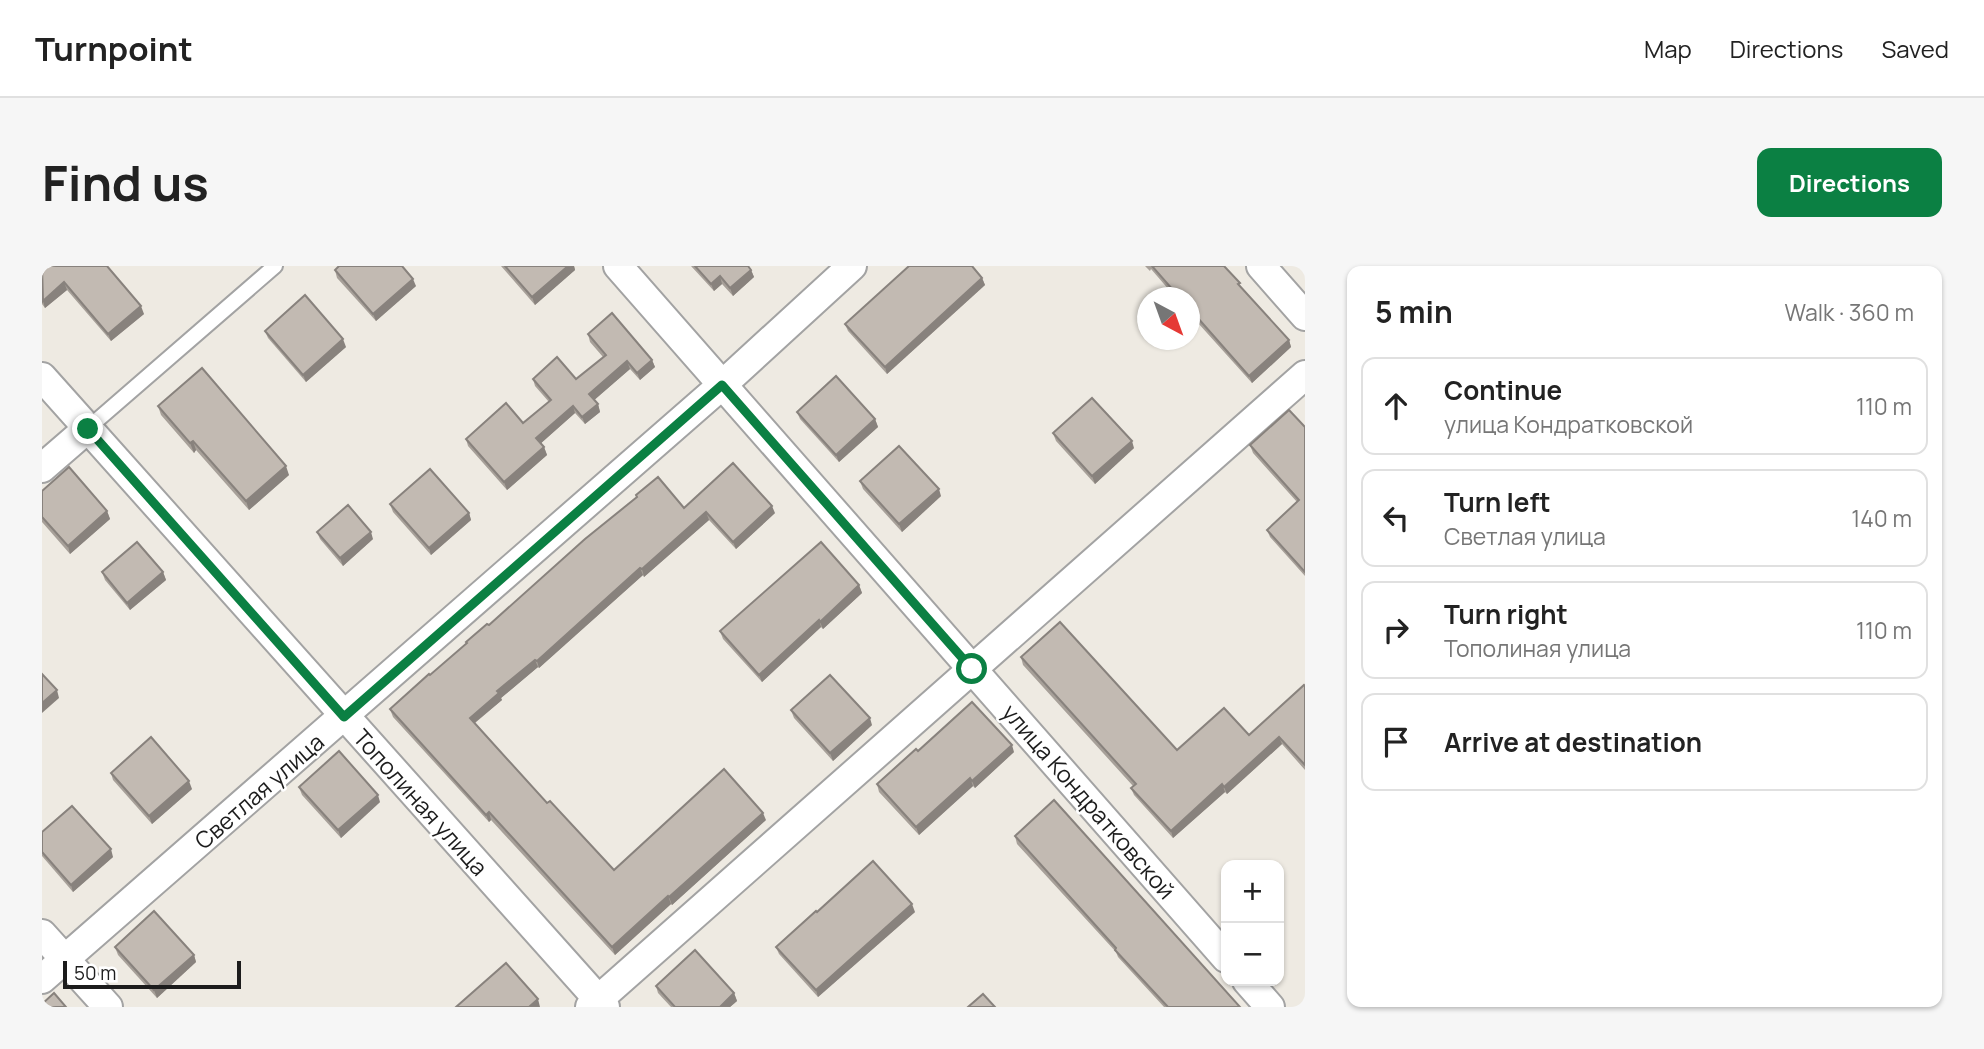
<!DOCTYPE html>
<meta charset="utf-8">
<style>
body{margin:0;font-family:Manrope,sans-serif;background:#f6f6f6;color:#222}
.controls{position:absolute;right:21px;bottom:21px;display:grid;overflow:hidden;border-radius:14px;box-shadow:0 2px 5px #0004}
.controls button{width:63px;height:63px;display:grid;place-items:center;padding:0;border:0;border-bottom:2px solid #e0e0e0;background:#fff;color:#222;font:35px sans-serif}
.compass{position:absolute;left:1095px;top:21px;width:63px;height:63px;border-radius:50%;background:#fff;box-shadow:0 2px 5px #0004;rotate:139deg}
.scale{position:absolute;left:21px;bottom:18px;width:178px;box-sizing:border-box;padding-left:7px;border:4px solid #1c1c1c;border-top:0;font-size:19px;line-height:24px;white-space:nowrap;color:#1c1c1c;-webkit-text-stroke:5px #fff;paint-order:stroke}
.stop{position:absolute;width:21px;height:21px;margin:-16px;border:5px solid #0b8043;border-radius:50%;background:#fff}
.stop.end{background:#0b8043;border-color:#fff;box-shadow:0 2px 7px #0008}
.list{margin:0;padding:0;list-style:none}
h2{display:flex;justify-content:space-between;align-items:center;height:91px;margin:0;padding:0 28px;font-size:30px}
h2 small{font-size:23px;font-weight:400;color:#767676}
.list li{display:grid;grid-template-columns:46px 1fr auto;gap:21px;align-items:center;box-sizing:border-box;height:98px;margin:0 14px 14px;padding:0 14px;border:2px solid #e0e0e0;border-radius:14px}
.list b{display:block;font-size:26px;white-space:nowrap}
.list p{margin:0;font-size:23px;white-space:nowrap;color:#767676}
.list em{font-size:23px;font-style:normal;color:#767676}
.icon{flex:none;width:38px;height:38px;fill:none;stroke:currentColor;stroke-width:2;stroke-linecap:round;stroke-linejoin:round}
.map{position:relative;flex:none;width:1263px;height:741px;overflow:hidden;border-radius:14px}
header{display:flex;align-items:center;gap:42px;box-sizing:border-box;height:98px;padding:0 35px;background:#fff;border-bottom:2px solid #e0e0e0}
header strong{font-size:33px}
nav{display:flex;gap:38px;margin-inline-start:auto;font-size:24px}
.intro{display:flex;align-items:center;justify-content:space-between;box-sizing:border-box;height:168px;padding:0 42px}
h1{margin:0;font-size:49px}
.button{padding:18px 32px;border-radius:14px;background:#0b8043;color:#fff;font-size:24px;font-weight:700}
main{display:flex;gap:42px;padding:0 42px}
aside{flex:1;background:#fff;border-radius:14px;box-shadow:0 2px 5px #0004}
.map>svg:first-child{display:block}
.lines{fill:none;stroke-linecap:round;stroke-linejoin:round}
.lane-casing{stroke:#a3a3a3;stroke-width:18}
.street-casing{stroke:#a3a3a3;stroke-width:32}
.lane{stroke:#fff;stroke-width:14}
.street{stroke:#fff;stroke-width:28}
.wall{fill:#a7a099}
.shaded-wall{fill:#88827d}
.building{fill:#c2bab2;stroke:#88827d;stroke-width:2}
.route{stroke:#0b8043;stroke-width:9}
.labels{text-anchor:middle;dominant-baseline:central;stroke-width:5;stroke-linejoin:round;paint-order:stroke}
.street-label{font-size:23px;fill:#1c1c1c;stroke:#fff}
</style>
<header>
<strong>Turnpoint</strong>
<nav><a>Map</a><a>Directions</a><a>Saved</a></nav>
</header>
<div class="intro"><h1>Find us</h1><a class="button">Directions</a></div>
<main>
<div class="map">
<svg width="1263" height="741" viewBox="0 0 1263 741">
<rect width="100%" height="100%" fill="#eeeae2"/>
<g class="lines">
<g class="lane-casing">
<polyline id="lane" points="45,163 233,0"/>
</g>
<g class="street-casing">
<g id="street">
<polyline points="576,0 1184,692"/>
<polyline points="1219,0 1263,50"/>
<polyline points="0,111 563,741"/>
<polyline points="0,202 45,163"/>
<polyline points="0,668 66,741"/>
<polyline points="0,713 680,119 810,0"/>
<polyline points="1205,715 1228,741"/>
<polyline points="548,741 1263,109"/>
</g>
</g>
<use href="#lane" class="lane"/>
<use href="#street" class="street"/>
</g>
<g class="wall">
<polygon points="0,0 102,48 69,75 25,24 3,42 0,38"/>
<polygon points="459,0 532,0 533,4 493,39"/>
<polygon points="649,0 706,0 709,4 712,11 691,30 680,18 672,25"/>
<polygon points="1103,0 1182,0 1199,21 1247,74 1249,81 1210,117 1147,47 1147,32 1134,32 1109,3 1108,5"/>
<polygon points="293,4 374,20 334,55 295,12"/>
<polygon points="940,12 943,19 845,108 806,65 803,58"/>
<polygon points="223,65 304,81 264,116 226,72"/>
<polygon points="546,68 610,94 613,101 598,114 588,103 552,134 556,138 558,146 543,158 533,147 499,177 502,181 505,189 465,224 426,180 424,173 481,157 507,136 493,120 491,113 534,113 561,91 548,76"/>
<polygon points="116,140 247,209 207,244 154,184 152,187 119,149"/>
<polygon points="755,146 833,153 836,161 797,196 758,153"/>
<polygon points="1263,161 1263,310 1228,271 1225,264 1255,236 1211,187 1208,179"/>
<polygon points="1011,167 1092,182 1053,218 1014,175"/>
<polygon points="818,215 899,230 860,266 821,223"/>
<polygon points="0,225 65,245 68,253 28,288 0,256"/>
<polygon points="348,238 427,247 429,254 389,289 351,246"/>
<polygon points="642,242 733,247 694,283 667,254 602,311 601,309 497,402 496,401 459,432 460,434 433,457 505,537 572,604 724,554 630,639 629,638 573,689 449,554 447,556 351,451 348,443 425,378 424,376 447,359"/>
<polygon points="275,266 331,273 301,300 278,273"/>
<polygon points="60,306 121,306 124,314 88,344 63,314"/>
<polygon points="817,319 820,327 781,363 779,361 720,416 681,373 678,365"/>
<polygon points="979,391 1135,484 1207,469 1263,420 1263,504 1240,478 1185,528 1183,526 1131,572 1092,529 1089,522 1091,520 981,399"/>
<polygon points="749,444 830,459 791,495 752,452"/>
<polygon points="876,485 972,486 933,522 931,520 877,569 837,526 835,518"/>
<polygon points="69,507 150,523 110,558 71,514"/>
<polygon points="257,521 338,536 299,572 260,529"/>
<polygon points="0,566 71,591 31,626 0,590"/>
<polygon points="973,570 1198,741 1122,741 1076,691 1074,686 975,578"/>
<polygon points="775,646 873,646 776,731 737,688 734,681"/>
<polygon points="73,681 152,689 154,696 115,732 76,689"/>
<polygon points="614,720 692,727 695,735 688,741 629,741 616,727"/>
</g>
<g class="shaded-wall">
<polygon points="526,0 532,0 533,4 493,39 490,31"/>
<polygon points="709,4 712,11 691,30 688,22"/>
<polygon points="678,10 680,18 672,25 669,18"/>
<polygon points="940,12 943,19 845,108 843,101"/>
<polygon points="371,13 374,20 334,55 331,48"/>
<polygon points="22,16 25,24 3,42 1,35"/>
<polygon points="99,40 102,48 69,75 66,68"/>
<polygon points="301,73 304,81 264,116 261,109"/>
<polygon points="1247,74 1249,81 1210,117 1207,110"/>
<polygon points="610,94 613,101 598,114 595,107"/>
<polygon points="585,95 588,103 550,136 547,128"/>
<polygon points="556,138 558,146 543,158 540,151"/>
<polygon points="531,140 533,147 497,179 494,172"/>
<polygon points="833,153 836,161 797,196 794,189"/>
<polygon points="151,175 154,184 152,187 148,177"/>
<polygon points="1090,175 1092,182 1053,218 1050,210"/>
<polygon points="502,181 505,189 465,224 462,216"/>
<polygon points="244,200 247,209 207,244 204,235"/>
<polygon points="897,223 899,230 860,266 857,258"/>
<polygon points="730,240 733,247 694,283 691,276"/>
<polygon points="65,245 68,253 28,288 26,280"/>
<polygon points="664,246 667,254 602,311 600,303"/>
<polygon points="427,247 429,254 389,289 387,282"/>
<polygon points="329,266 331,273 301,300 298,292"/>
<polygon points="598,302 601,309 497,402 495,395"/>
<polygon points="121,306 124,314 88,344 85,337"/>
<polygon points="817,319 820,327 781,363 778,356"/>
<polygon points="777,354 779,361 720,416 717,409"/>
<polygon points="493,394 496,401 459,432 460,434 430,459 428,452 455,425"/>
<polygon points="15,424 17,432 0,447 0,437"/>
<polygon points="828,452 830,459 791,495 788,487"/>
<polygon points="1237,471 1240,478 1185,528 1182,521"/>
<polygon points="970,479 972,486 933,522 930,515"/>
<polygon points="928,512 931,520 877,569 874,561"/>
<polygon points="147,515 150,523 110,558 107,550"/>
<polygon points="1180,518 1183,526 1131,572 1129,565"/>
<polygon points="336,529 338,536 299,572 296,564"/>
<polygon points="447,546 449,554 447,556 444,549"/>
<polygon points="721,547 724,554 630,639 627,631"/>
<polygon points="69,583 71,591 31,626 29,619"/>
<polygon points="626,630 629,638 573,689 570,681"/>
<polygon points="870,638 873,646 776,731 774,724"/>
<polygon points="152,689 154,696 115,732 112,724"/>
<polygon points="692,727 695,735 688,741 678,741"/>
<polygon points="496,733 498,741 487,741"/>
</g>
<g class="building">
<polygon points="0,0 65,0 99,40 66,68 22,16 1,35"/>
<polygon points="297,0 360,0 371,13 331,48 293,4"/>
<polygon points="463,0 526,0 490,31"/>
<polygon points="653,0 706,0 709,4 688,22 678,10 669,18"/>
<polygon points="867,0 930,0 940,12 843,101 803,58"/>
<polygon points="1110,0 1182,0 1198,17 1196,18 1247,74 1207,110 1147,42 1147,32 1138,32"/>
<polygon points="263,29 301,73 261,109 223,65"/>
<polygon points="570,47 610,94 595,107 585,95 547,128 556,138 540,151 531,140 494,172 502,181 462,216 424,173 464,137 481,157 509,134 491,113 515,91 534,113 564,89 546,68"/>
<polygon points="160,102 244,200 204,235 151,175 148,177 116,140"/>
<polygon points="794,110 833,153 794,189 755,146"/>
<polygon points="1050,132 1090,175 1050,210 1011,167"/>
<polygon points="1247,144 1263,161 1263,306 1225,264 1257,234 1208,179"/>
<polygon points="857,180 897,223 857,258 818,215"/>
<polygon points="691,197 730,240 691,276 664,246 600,303 598,302 495,395 493,394 455,425 457,427 428,452 505,537 508,535 572,604 682,503 721,547 627,631 626,630 570,681 447,546 444,549 348,443 387,408 388,409 425,377 424,376 445,358 447,359 543,273 595,231 594,229 616,211 642,242"/>
<polygon points="27,201 65,245 26,280 0,251 0,225"/>
<polygon points="388,203 427,247 387,282 348,238"/>
<polygon points="306,239 329,266 298,292 275,266"/>
<polygon points="95,276 121,306 85,337 60,306"/>
<polygon points="779,276 817,319 778,356 777,354 717,409 678,365"/>
<polygon points="1018,356 1135,484 1182,442 1207,469 1262,419 1263,420 1263,499 1237,471 1182,521 1180,518 1129,565 1089,522 1094,518 979,391"/>
<polygon points="0,408 15,424 0,437"/>
<polygon points="788,409 828,452 788,487 749,444"/>
<polygon points="930,436 970,479 930,515 928,512 874,561 835,518 874,483 876,485"/>
<polygon points="109,471 147,515 107,550 69,507"/>
<polygon points="297,485 336,529 296,564 257,521"/>
<polygon points="1012,534 1198,741 1126,741 1073,684 1074,682 973,570"/>
<polygon points="30,540 69,583 29,619 0,586 0,566"/>
<polygon points="831,595 870,638 774,724 734,681 774,645 775,646"/>
<polygon points="112,645 152,689 112,724 73,681"/>
<polygon points="653,684 692,727 678,741 633,741 614,720"/>
<polygon points="464,697 496,733 487,741 414,741"/>
<polygon points="12,727 24,741 0,741 0,738"/>
<polygon points="941,728 953,741 926,741"/>
</g>
<g class="lines">
<polyline class="route" points="46,163 302,451 680,119 930,403"/>
</g>
<g class="labels">
<g class="street-label">
<text transform="translate(217 525) rotate(-41)">Светлая улица</text>
<text transform="translate(1047 535) rotate(49)">улица Кондратковской</text>
<text transform="translate(379 536) rotate(48)">Тополиная улица</text>
</g>
</g>
</svg>
<div class="controls">
<button>+</button>
<button>−</button>
</div>
<svg class="compass" viewBox="-18 -18 36 36"><path d="M0-13l5 13h-10z" fill="#e53935"/><path d="M0 13l5-13h-10z" fill="#767676"/></svg>
<div class="scale">50 m</div>
<div class="stop" style="left:930px;top:403px"></div>
<div class="stop end" style="left:46px;top:163px"></div>
</div>
<aside>
<h2>5 min<small>Walk · 360 m</small></h2>
<ul class="list">
<li><svg class="icon" aria-label="ahead" viewBox="0 0 24 24"><path d="M12 20V5M6 11l6-6 6 6"/></svg><div><b>Continue</b><p>улица Кондратковской</p></div><em>110 m</em></li>
<li><svg class="icon" aria-label="left" viewBox="0 0 24 24"><path d="M17 20v-9H6M10 6l-5 5 5 5"/></svg><div><b>Turn left</b><p>Светлая улица</p></div><em>140 m</em></li>
<li><svg class="icon" aria-label="right" viewBox="0 0 24 24"><path d="M7 20v-9h11M14 6l5 5-5 5"/></svg><div><b>Turn right</b><p>Тополиная улица</p></div><em>110 m</em></li>
<li><svg class="icon" aria-label="arrive" viewBox="0 0 24 24"><path d="M6 21V4h12l-3 4 3 4H6"/></svg><div><b>Arrive at destination</b></div></li>
</ul>
</aside>
</main>
